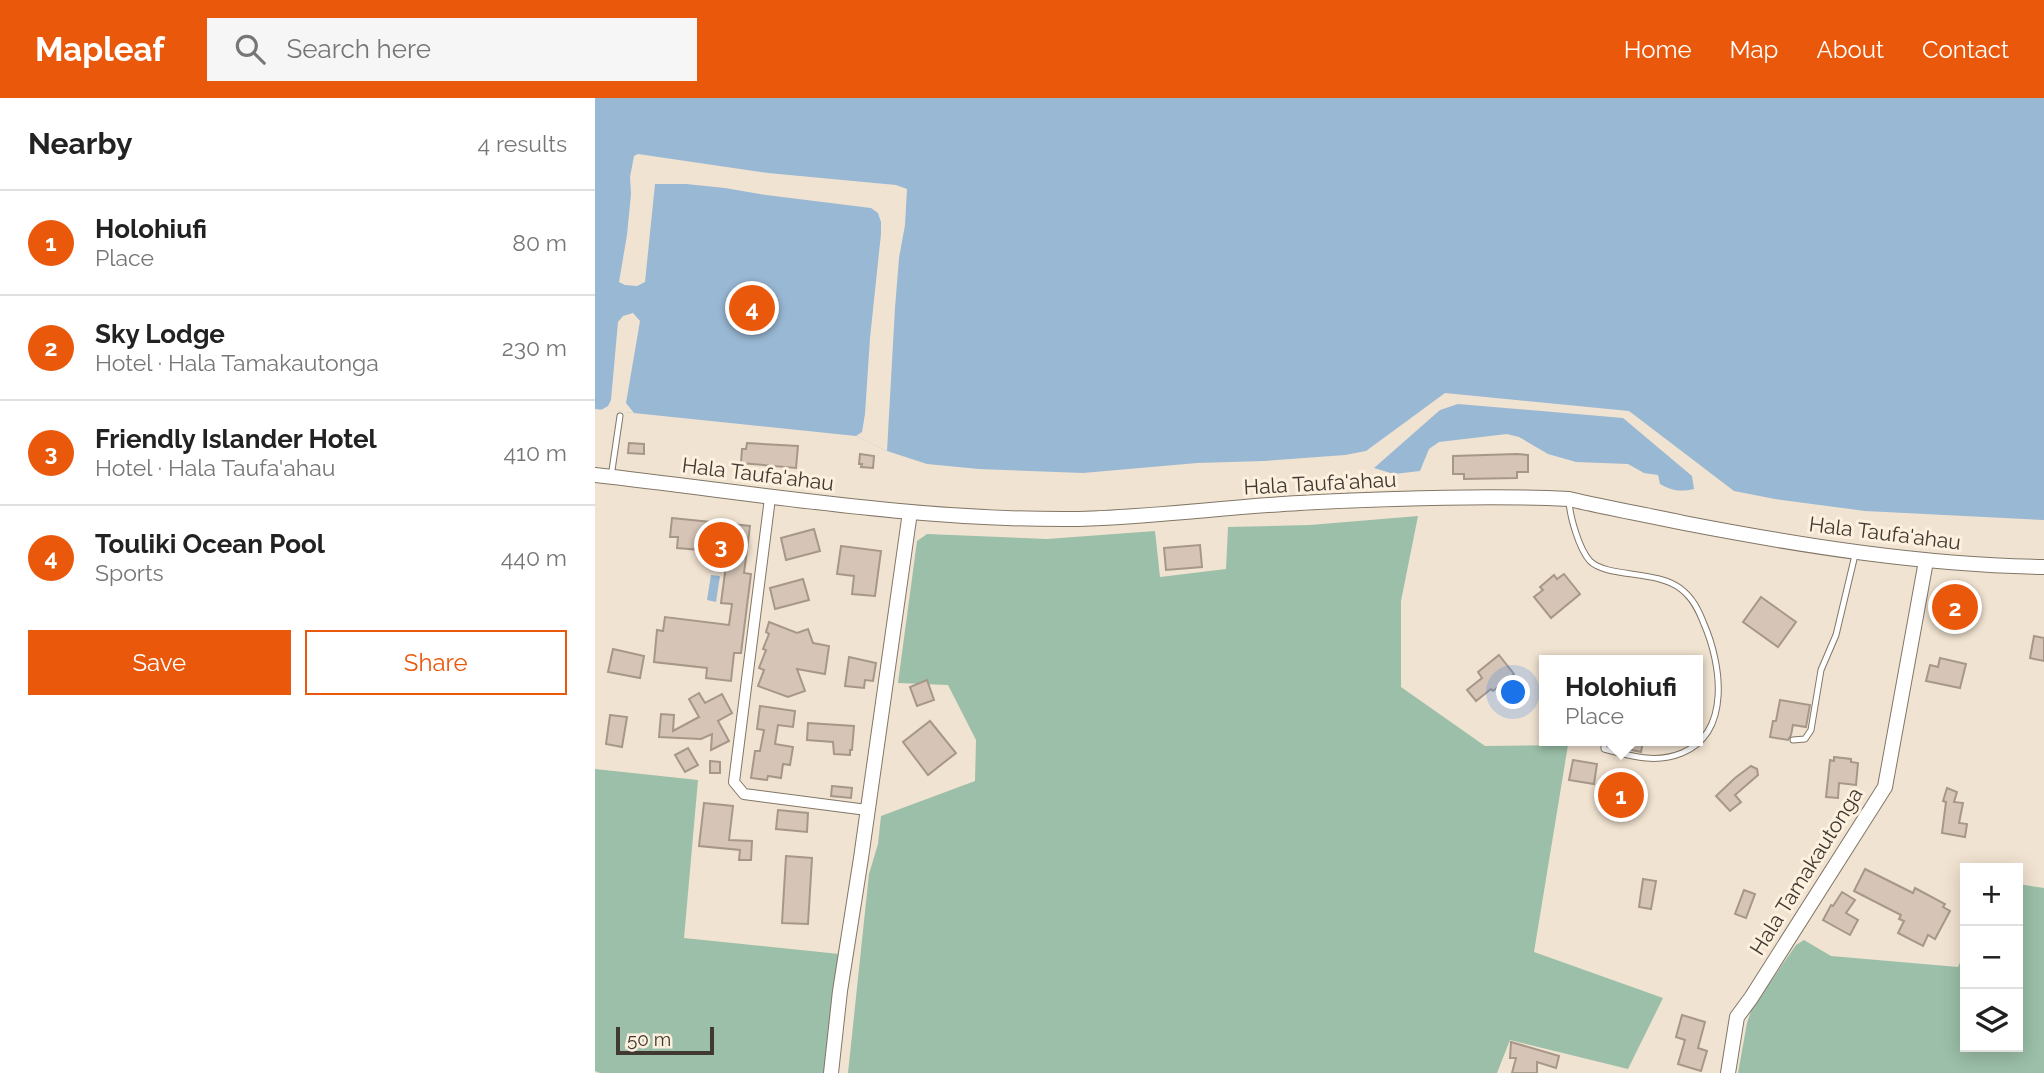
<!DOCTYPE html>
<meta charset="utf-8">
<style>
body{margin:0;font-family:Raleway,sans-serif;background:#f6f6f6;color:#222}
.controls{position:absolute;right:21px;bottom:21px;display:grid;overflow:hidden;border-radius:0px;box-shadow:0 4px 18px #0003}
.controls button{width:63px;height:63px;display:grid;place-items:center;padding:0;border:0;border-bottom:2px solid #e0e0e0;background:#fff;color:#222;font:35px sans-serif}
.scale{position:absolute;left:21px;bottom:18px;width:98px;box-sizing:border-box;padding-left:7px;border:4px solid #3f3932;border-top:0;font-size:19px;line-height:24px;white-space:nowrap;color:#3f3932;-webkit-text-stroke:5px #fef0de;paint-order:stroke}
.you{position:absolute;left:919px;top:595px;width:24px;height:24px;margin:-18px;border:5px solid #fff;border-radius:50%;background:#1a73e8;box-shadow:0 0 0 10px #1a73e833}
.badge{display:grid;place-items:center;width:46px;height:46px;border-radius:50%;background:#ea580c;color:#fff;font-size:23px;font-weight:700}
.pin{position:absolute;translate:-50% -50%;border:4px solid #fff;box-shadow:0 2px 7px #0006}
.popup{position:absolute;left:944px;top:557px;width:164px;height:91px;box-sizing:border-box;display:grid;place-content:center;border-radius:0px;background:#fff;filter:drop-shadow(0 2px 5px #0005);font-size:23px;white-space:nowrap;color:#767676}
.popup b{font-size:26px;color:#222}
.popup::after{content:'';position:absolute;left:50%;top:100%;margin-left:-14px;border:14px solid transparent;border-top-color:#fff}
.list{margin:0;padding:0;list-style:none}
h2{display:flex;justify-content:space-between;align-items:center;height:91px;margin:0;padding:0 28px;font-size:30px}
h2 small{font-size:23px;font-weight:400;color:#767676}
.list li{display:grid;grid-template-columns:46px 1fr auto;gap:21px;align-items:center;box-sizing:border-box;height:105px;padding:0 28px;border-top:2px solid #e0e0e0}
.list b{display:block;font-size:26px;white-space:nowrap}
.list p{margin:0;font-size:23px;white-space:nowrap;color:#767676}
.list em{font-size:23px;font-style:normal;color:#767676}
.actions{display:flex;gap:14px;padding:21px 28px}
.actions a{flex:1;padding:16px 0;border:2px solid #ea580c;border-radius:0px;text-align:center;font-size:24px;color:#ea580c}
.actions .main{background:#ea580c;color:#fff}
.icon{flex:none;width:38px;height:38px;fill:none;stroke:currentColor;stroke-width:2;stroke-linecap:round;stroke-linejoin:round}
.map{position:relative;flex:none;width:1449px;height:975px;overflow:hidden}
header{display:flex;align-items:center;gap:42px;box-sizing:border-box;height:98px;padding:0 35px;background:#ea580c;color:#fff}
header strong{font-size:33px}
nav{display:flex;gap:38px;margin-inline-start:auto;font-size:24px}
.search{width:490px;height:63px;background:#f6f6f6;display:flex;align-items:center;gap:18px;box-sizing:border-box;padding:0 24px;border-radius:0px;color:#767676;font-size:26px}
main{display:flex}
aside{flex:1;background:#fff}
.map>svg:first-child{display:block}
.green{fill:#9bbfa8}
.water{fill:#99b8d4}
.pier{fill:#f1e3d1}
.building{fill:#d6c5b6;stroke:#a69788;stroke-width:2}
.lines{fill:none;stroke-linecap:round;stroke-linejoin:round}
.service-casing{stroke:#827666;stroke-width:7}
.minor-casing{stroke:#827666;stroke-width:12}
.tertiary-casing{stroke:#827666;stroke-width:16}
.service{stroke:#fff;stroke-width:5}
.minor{stroke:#fff;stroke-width:10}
.tertiary{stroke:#fff;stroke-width:14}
.labels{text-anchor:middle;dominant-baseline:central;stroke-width:6;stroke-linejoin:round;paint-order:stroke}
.street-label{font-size:21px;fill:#3f3932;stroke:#fef0de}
</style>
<header>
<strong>Mapleaf</strong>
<div class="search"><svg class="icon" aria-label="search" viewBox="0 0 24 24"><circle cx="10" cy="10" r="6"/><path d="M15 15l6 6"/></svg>Search here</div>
<nav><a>Home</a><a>Map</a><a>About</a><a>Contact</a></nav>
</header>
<main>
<aside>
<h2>Nearby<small>4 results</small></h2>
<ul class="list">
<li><span class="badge">1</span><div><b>Holohiufi</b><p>Place</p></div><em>80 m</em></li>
<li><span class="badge">2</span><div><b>Sky Lodge</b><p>Hotel · Hala Tamakautonga</p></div><em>230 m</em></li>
<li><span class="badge">3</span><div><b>Friendly Islander Hotel</b><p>Hotel · Hala Taufa'ahau</p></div><em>410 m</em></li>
<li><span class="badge">4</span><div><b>Touliki Ocean Pool</b><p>Sports</p></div><em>440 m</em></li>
</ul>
<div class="actions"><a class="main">Save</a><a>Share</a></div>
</aside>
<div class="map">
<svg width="1449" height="975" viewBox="0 0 1449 975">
<rect width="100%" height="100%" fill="#f1e3d1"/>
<g class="green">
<polygon points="823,418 806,503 806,589 890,648 973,647 939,854 1068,900 1033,971 915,942 902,975 253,975 274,776 283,746 286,718 380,683 381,642 353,587 303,585 322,443 332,436 452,441 560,433 565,479 631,471 633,429 715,427"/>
<polygon points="0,671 103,682 89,840 244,856 230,975 5,975 0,973"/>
<polygon points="1423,786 1449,790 1449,975 1143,975 1152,925 1157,910 1201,847 1209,842 1236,858 1363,869 1370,853 1370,949 1423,949"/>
</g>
<g class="water">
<polygon points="0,0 1449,0 1449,422 1270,413 1180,401 1139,393 1034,313 850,295 771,353 750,357 669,363 602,365 488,375 384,371 332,366 292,353 261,338 0,311"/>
<path d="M863,306L1028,320L1097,378L1099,391C1086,394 1077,393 1065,386L1063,377L1049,375L1033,366L981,364L953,356L924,339L912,336L844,344L834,351L825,373L799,376L779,370L845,312Z"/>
<polygon points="116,477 125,478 121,504 112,502"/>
</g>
<g class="pier">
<polygon points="43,56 173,75 301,87 312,91 310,127 304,160 300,210 292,353 261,338 267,334 270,316 275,240 286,136 286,124 283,115 276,110 171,97 130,90 91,86 60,86 50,184 42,188 30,187 24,184 32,137 36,96 35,79 39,58"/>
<polygon points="38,215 45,223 31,305 39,315 6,312 13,308 16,302 23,224 28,218"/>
</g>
<g class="building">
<polygon points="34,345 49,346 49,356 33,355"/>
<polygon points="152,345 203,348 201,370 146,365 147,351 151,351"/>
<polygon points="265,356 279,358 278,370 266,369 267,366 264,366"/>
<polygon points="922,356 933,357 933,374 922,374 922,380 869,381 869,376 858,376 858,358"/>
<polygon points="77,420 155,428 149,475 156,476 146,555 139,555 136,583 111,580 112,570 59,564 62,532 68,533 70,519 134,527 137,506 126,505 131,467 117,466 118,453 82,450 83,439 75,439"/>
<polygon points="219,431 225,453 191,462 186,440"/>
<polygon points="605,447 607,469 571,472 569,450"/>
<polygon points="246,448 286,453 280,498 257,496 259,478 242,476"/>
<polygon points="969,476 985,496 956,520 939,499 948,492 945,489 959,477 962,481"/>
<polygon points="208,481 214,502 180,511 175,490"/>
<polygon points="1166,499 1201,524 1183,549 1148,524"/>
<polygon points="174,524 202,535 213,531 218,545 234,548 230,576 202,571 210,593 193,599 163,588 169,572 164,570 171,552 168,551 174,536 171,534"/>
<polygon points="1439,538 1449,540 1449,563 1435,560"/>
<polygon points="18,551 49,558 45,580 13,574"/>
<polygon points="904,557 919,576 898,593 896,591 881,603 872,592 887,580 883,574"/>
<polygon points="254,559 281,565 278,583 270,582 269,590 250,588"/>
<polygon points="1345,560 1371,566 1365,590 1331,583 1335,567 1343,569"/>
<polygon points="332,582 339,602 322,608 315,589"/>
<polygon points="104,595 110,605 127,596 137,615 123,623 134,643 116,652 117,636 106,641 64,639 66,616 79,617 78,633 104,619 94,601"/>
<polygon points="1185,602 1215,607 1211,629 1198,627 1196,637 1193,642 1175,639 1178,623 1181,623"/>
<polygon points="165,608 200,613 198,629 183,627 180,646 198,649 195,667 188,666 186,680 173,678 172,682 156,680 160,653 165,653 169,632 162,631"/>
<polygon points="15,617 32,619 27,649 11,646"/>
<polygon points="335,623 361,655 333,677 308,644"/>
<polygon points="213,625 259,628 257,652 255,652 255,657 239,656 238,644 212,642"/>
<polygon points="1014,643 1048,643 1046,654 1014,647"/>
<polygon points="93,650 103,667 90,674 80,657"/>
<polygon points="1239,659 1256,661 1256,664 1263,665 1261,687 1244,685 1243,700 1231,699 1235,662 1239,663"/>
<polygon points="978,662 1002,666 999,686 974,682"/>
<polygon points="115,663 125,664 125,675 115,675"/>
<polygon points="1156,668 1162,671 1163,677 1140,697 1146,704 1135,713 1121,698 1140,680"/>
<polygon points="237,688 257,690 256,700 236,698"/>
<polygon points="1352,690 1362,694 1359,704 1368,705 1364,725 1372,726 1370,739 1347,735 1351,704 1348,703"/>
<polygon points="109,705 138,708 134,742 157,743 156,762 144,762 145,752 104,748"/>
<polygon points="183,712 213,715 212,734 181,731"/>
<polygon points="191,758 217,760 213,826 187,825"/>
<polygon points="1270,771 1318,795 1320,790 1350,806 1348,809 1355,813 1340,841 1333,837 1328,848 1303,835 1309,823 1304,821 1306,817 1259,793"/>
<polygon points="1048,781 1061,783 1056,811 1044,809"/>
<polygon points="1149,792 1160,796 1151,820 1140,816"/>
<polygon points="1247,794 1260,802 1251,815 1263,822 1255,837 1228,822 1236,807 1238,808"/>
<polygon points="1087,917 1110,924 1103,950 1112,953 1106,973 1083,966 1090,942 1081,939"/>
<polygon points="916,944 964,958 961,970 942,964 942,975 917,975 921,960 915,960"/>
</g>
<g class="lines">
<g class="service-casing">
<g id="service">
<polyline points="16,379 25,318"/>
<path d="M974,403C975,419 984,451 995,463C1012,480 1063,472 1086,491C1098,500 1104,513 1109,526C1126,565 1137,634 1087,655C1060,666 1036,658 1009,651V643"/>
<polyline points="1198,642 1210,641 1216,632 1226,572 1241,537 1260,457"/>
</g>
</g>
<g class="minor-casing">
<polyline id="minor" points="175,400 139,684 149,696 272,712"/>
</g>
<g class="tertiary-casing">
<g id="tertiary">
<path d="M0,377C161,395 321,423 484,421C558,419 631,409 705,405C737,403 768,402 800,401C858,399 916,398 974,401C1013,410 1051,417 1089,425C1208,448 1328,467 1449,469"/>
<polyline points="236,975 245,893 266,760 315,414"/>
<polyline points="1133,975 1142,919 1156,900 1290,689 1331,463"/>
</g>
</g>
<use href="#service" class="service"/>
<use href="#minor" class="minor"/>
<use href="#tertiary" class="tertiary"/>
</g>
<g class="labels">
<g class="street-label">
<text transform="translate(163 376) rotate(7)">Hala Taufa'ahau</text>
<text transform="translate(725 385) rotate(-3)">Hala Taufa'ahau</text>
<text transform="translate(1290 435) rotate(7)">Hala Taufa'ahau</text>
<text transform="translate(1211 773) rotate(-58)">Hala Tamakautonga</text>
</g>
</g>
</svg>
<div class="controls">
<button>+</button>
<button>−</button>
<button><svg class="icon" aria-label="layers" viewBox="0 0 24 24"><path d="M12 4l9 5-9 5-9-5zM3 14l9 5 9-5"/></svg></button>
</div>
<div class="scale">50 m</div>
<div class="you"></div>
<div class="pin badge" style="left:1026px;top:697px">1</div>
<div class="popup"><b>Holohiufi</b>Place</div>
<div class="pin badge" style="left:1360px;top:509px">2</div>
<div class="pin badge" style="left:126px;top:447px">3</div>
<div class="pin badge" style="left:157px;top:210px">4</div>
</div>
</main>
